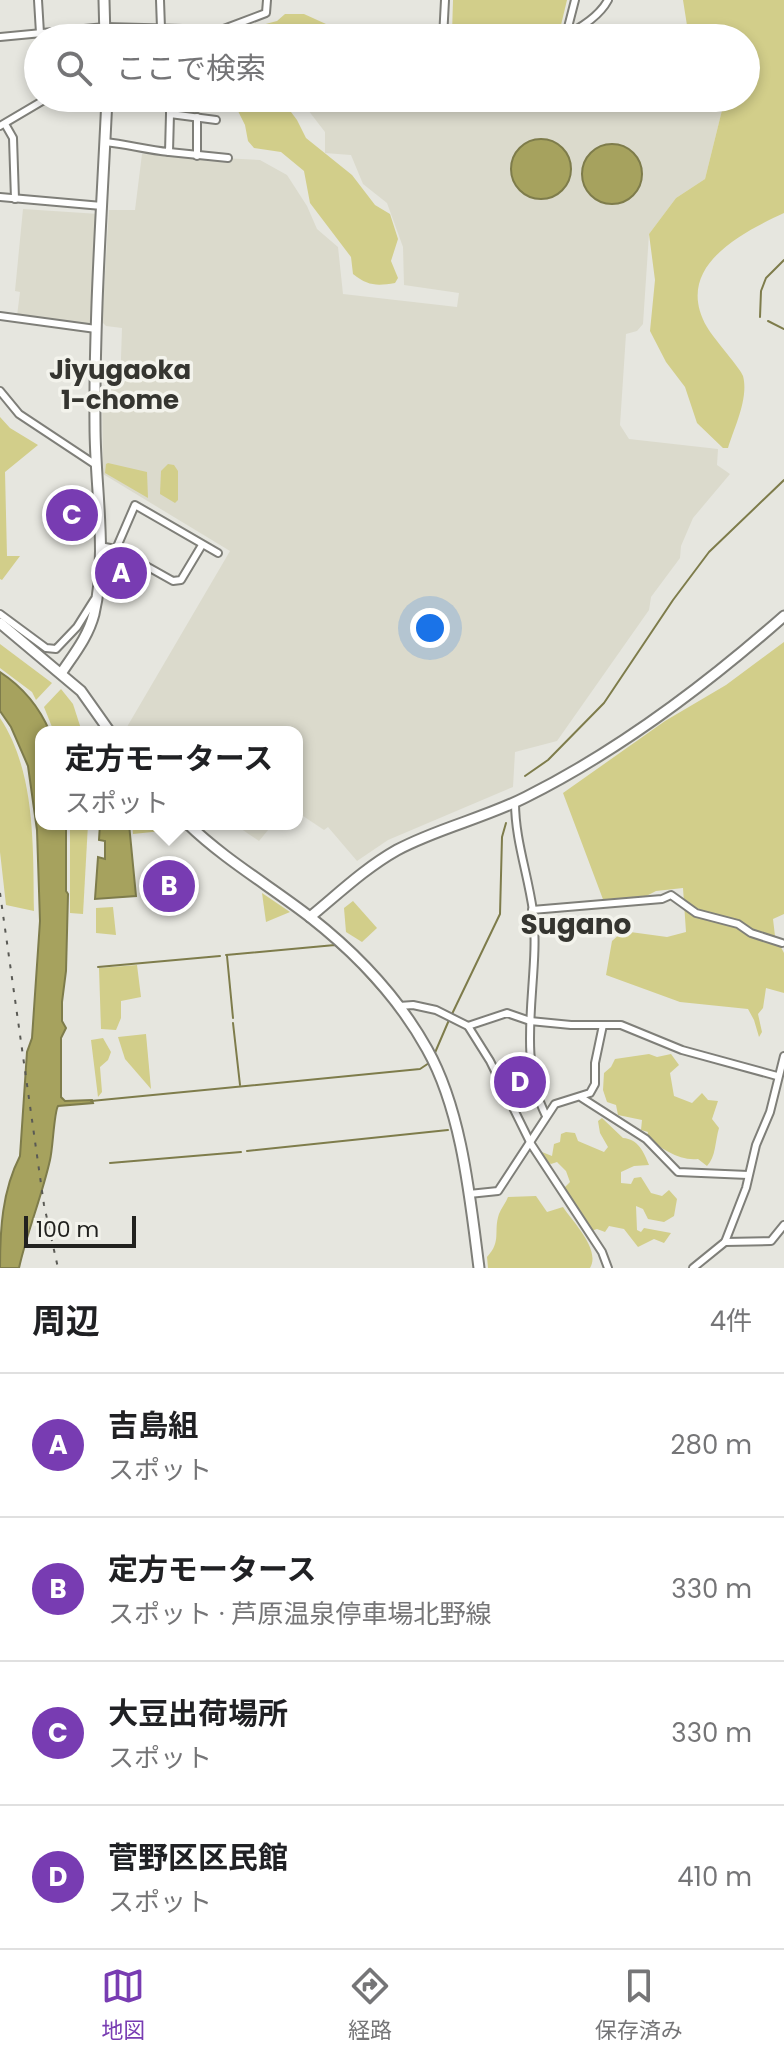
<!DOCTYPE html>
<html lang="ja">
<meta charset="utf-8">
<style>
body{margin:0;font-family:Poppins,"Noto Sans JP",sans-serif;background:#f2f2f2;color:#202124}
.scale{position:absolute;left:24px;bottom:20px;width:112px;box-sizing:border-box;padding-left:8px;border:4px solid #22221f;border-top:0;font-size:22px;line-height:28px;white-space:nowrap;color:#22221f;-webkit-text-stroke:6px #f3f3ec;paint-order:stroke}
.you{position:absolute;left:430px;top:628px;width:28px;height:28px;margin:-20px;border:6px solid #fff;border-radius:50%;background:#1a73e8;box-shadow:0 0 0 12px #1a73e833}
.badge{display:grid;place-items:center;width:52px;height:52px;border-radius:50%;background:#783cb2;color:#fff;font-size:26px;font-weight:700}
.pin{position:absolute;translate:-50% -50%;border:4px solid #fff;box-shadow:0 2px 8px #0006}
.popup{position:absolute;left:35px;top:726px;width:268px;height:104px;box-sizing:border-box;display:grid;place-content:center;border-radius:16px;background:#fff;filter:drop-shadow(0 2px 6px #0005);font-size:26px;white-space:nowrap;color:#757577}
.popup b{font-size:30px;color:#202124}
.popup::after{content:'';position:absolute;left:50%;top:100%;margin-left:-16px;border:16px solid transparent;border-top-color:#fff}
.list{margin:0;padding:0;list-style:none}
h2{display:flex;justify-content:space-between;align-items:center;height:104px;margin:0;padding:0 32px;font-size:34px}
h2 small{font-size:26px;font-weight:400;color:#757577}
.list li{display:grid;grid-template-columns:52px 1fr auto;gap:24px;align-items:center;box-sizing:border-box;height:144px;padding:0 32px;border-top:2px solid #e0e0e0}
.list b{display:block;font-size:30px;white-space:nowrap}
.list p{margin:0;font-size:26px;white-space:nowrap;color:#757577}
.list em{font-size:26px;font-style:normal;color:#757577}
.icon{flex:none;width:44px;height:44px;fill:none;stroke:currentColor;stroke-width:2;stroke-linecap:round;stroke-linejoin:round}
.map{position:relative;flex:none;width:784px;height:1268px;overflow:hidden}
.search{position:absolute;background:#fff;box-shadow:0 4px 12px #0003;left:24px;right:24px;top:24px;height:88px;display:flex;align-items:center;gap:20px;box-sizing:border-box;padding:0 28px;border-radius:44px;color:#757577;font-size:30px}
.sheet{height:680px;background:#fff}
nav{display:flex;justify-content:space-around;align-items:center;box-sizing:border-box;height:112px;border-top:2px solid #e0e0e0;background:#fff;font-size:22px;color:#757577}
nav a{display:grid;justify-items:center;gap:4px}
nav .on{color:#783cb2}
.map>svg:first-child{display:block}
.built{fill:#dbdacc}
.green{fill:#d2ce8a}
.water{fill:#a6a25e;stroke:#7e7c4b;stroke-width:2}
.lines{fill:none;stroke-linecap:round;stroke-linejoin:round}
.stream{stroke:#7e7c4b;stroke-width:2}
.street-casing{stroke:#7f7f79;stroke-width:10}
.secondary-casing{stroke:#7f7f79;stroke-width:13}
.street{stroke:#fff;stroke-width:6}
.secondary{stroke:#fff;stroke-width:9}
.rail{stroke:#5a5a55;stroke-width:2;stroke-dasharray:4 8;stroke-linecap:butt}
.labels{text-anchor:middle;dominant-baseline:central;stroke-width:7;stroke-linejoin:round;paint-order:stroke}
.neighbourhood-label{font-size:26px;font-weight:bold;fill:#353530;stroke:#f3f3ec}
.quarter-label{font-size:28px;font-weight:bold;fill:#353530;stroke:#f3f3ec}
</style>
<div class="map">
<svg width="784" height="1268" viewBox="0 0 784 1268">
<rect width="100%" height="100%" fill="#e6e6df"/>
<g class="built">
<polygon points="308,98 725,98 705,179 676,198 649,234 643,324 637,331 626,334 620,425 629,439 718,449 717,465 730,474 693,518 681,546 680,558 651,597 649,610 557,741 515,752 513,787 388,840 357,861 328,827 324,830 297,812 297,732 124,732 230,551 103,474 102,389 120,388 122,328 106,326 102,322 109,210 135,210 142,154 260,160 287,175 307,206 317,229 338,247 343,294 457,307 459,293 404,285 403,247 387,203 363,184 351,155 325,153 325,132 308,110"/>
<polygon points="23,209 99,214 93,323 90,325 17,316 20,292 15,291"/>
<polygon points="234,824 273,824 259,841"/>
</g>
<g class="green">
<polygon points="453,0 567,0 561,25 552,33 456,38 452,34"/>
<path d="M683,0H784V213C739,234 673,268 707,327C713,338 741,369 743,376C749,398 734,428 728,448H723L697,423L685,387L666,362L650,331L655,280L649,234L676,198L705,179L725,98H746V38H689Z"/>
<polygon points="285,14 304,14 326,24 325,34 321,38 259,38 258,26 277,21"/>
<path d="M192,98L282,100L297,120L306,138L352,175L375,205L390,214L398,239L391,261L398,278L395,283C377,286 368,286 353,274L351,257L310,203L304,171L281,152L254,148L248,141L245,125L238,111L207,99Z"/>
<polygon points="0,417 10,428 38,445 5,472 7,556 20,556 2,580 0,579"/>
<polygon points="108,463 147,472 148,498 105,473 106,464"/>
<polygon points="168,464 174,465 178,471 178,500 175,503 160,494 161,471"/>
<polygon points="784,642 784,914 773,919 775,936 784,953 784,993 766,988 763,1008 758,1014 762,1032 759,1037 754,1020 748,1009 680,1002 606,975 612,941 623,931 667,937 686,932 683,888 656,891 625,907 604,902 563,793 665,721 726,685"/>
<polygon points="0,644 52,683 36,700 32,692 0,668"/>
<polygon points="61,689 73,704 82,732 54,732 44,707"/>
<path d="M0,718C36,772 33,848 34,911L6,905L0,852Z"/>
<polygon points="70,824 88,824 83,914 70,913"/>
<polygon points="132,824 176,824 181,829 133,834"/>
<polygon points="262,893 290,912 266,922"/>
<polygon points="353,901 377,928 362,942 346,932 344,908"/>
<polygon points="113,907 116,935 96,933 96,908"/>
<polygon points="137,965 141,997 121,1001 121,1018 116,1030 101,1029 99,968"/>
<polygon points="146,1034 151,1089 125,1059 118,1037"/>
<polygon points="103,1038 111,1052 108,1060 100,1067 102,1092 98,1097 91,1040"/>
<path d="M649,1054L657,1057L671,1054L679,1065L670,1073L674,1096L692,1103L702,1093L708,1100L718,1101L712,1119L719,1128C715,1141 716,1157 707,1166L698,1159C679,1161 661,1149 647,1136L648,1132L641,1130L642,1120L618,1115L616,1105L607,1102L603,1090L604,1073L611,1067L615,1059Z"/>
<path d="M602,1118L623,1138C638,1139 644,1152 649,1165L634,1166L621,1172V1183L631,1184L634,1178L641,1177L651,1193L662,1196L669,1190L677,1199L674,1216L664,1222L648,1219L643,1209L636,1206L637,1230L641,1232L644,1228L671,1233L664,1243L654,1239L638,1247L624,1229L609,1226L605,1232L597,1229L591,1231L563,1189L570,1182L566,1171L557,1162L551,1164L546,1161L542,1152L552,1156L554,1144L560,1142L561,1134L566,1132L575,1133L578,1141L604,1152L608,1147L600,1133L598,1121Z"/>
<path d="M536,1196L547,1212L563,1207C573,1222 601,1250 590,1268H488L487,1257C502,1241 493,1232 499,1214C501,1208 506,1203 508,1197Z"/>
</g>
<g class="water">
<circle cx="541" cy="169" r="30"/>
<circle cx="612" cy="174" r="30"/>
<path d="M0,672C23,687 39,706 50,732H41V824H66V891L68,894L66,971L62,1002V1021L66,1028L61,1038V1097L65,1101L92,1100L93,1103L58,1106C54,1112 53,1148 50,1160C42,1196 27,1232 19,1268H0C0,1230 2,1191 20,1156L27,1052L32,1038L40,921L37,830L28,766L11,727L0,711Z"/>
<polygon points="100,824 129,824 136,896 95,899 98,857 105,859 105,841 99,840"/>
</g>
<g class="lines">
<g class="stream">
<polyline points="760,317 761,291 766,278 784,260"/>
<polyline points="768,321 784,329"/>
<polyline points="525,776 548,760 604,703 673,600 709,552 784,480"/>
<polyline points="226,955 335,945 348,956"/>
<polyline points="227,956 233,1018"/>
<polyline points="355,963 383,994"/>
<polyline points="98,967 220,956"/>
<polyline points="452,1014 500,914 502,837 506,823"/>
<polyline points="233,1023 240,1085"/>
<polyline points="434,1055 449,1020"/>
<polyline points="91,1101 420,1069 429,1063"/>
<polyline points="247,1151 448,1130"/>
<polyline points="110,1163 241,1152"/>
</g>
<g class="street-casing">
<g id="street">
<polyline points="38,0 40,33"/>
<polyline points="160,0 161,28"/>
<polyline points="566,35 575,0"/>
<polyline points="0,37 105,27 221,30 266,13 267,0"/>
<polyline points="443,38 445,0"/>
<path d="M560,38C577,30 599,17 608,0"/>
<polyline points="170,114 170,99"/>
<polyline points="197,117 197,156"/>
<polyline points="5,124 13,138 15,199"/>
<polyline points="0,126 44,100 56,98"/>
<path d="M105,142C127,144 146,150 169,152L170,114L216,120"/>
<polyline points="169,152 228,158"/>
<polyline points="0,197 102,206"/>
<polyline points="0,316 96,329"/>
<polyline points="0,391 19,414 96,465"/>
<polyline points="99,546 116,549 135,505 218,553"/>
<polyline points="116,549 173,581 181,580 202,545"/>
<polyline points="0,614 46,648 56,649 77,627 94,600"/>
<path d="M515,802C515,840 528,874 533,911C541,979 514,1052 546,1116"/>
<polyline points="532,910 662,899 671,895 696,913 738,924 751,933 782,943"/>
<polyline points="399,1006 413,1005 436,1010 468,1026 490,1061 531,1144 602,1252 608,1268"/>
<polyline points="468,1026 507,1013 530,1021 571,1025 621,1025 682,1050 777,1076"/>
<polyline points="582,1098 646,1139 678,1172 748,1175"/>
<polyline points="469,1194 498,1191 555,1104 590,1093 595,1084 595,1063 603,1025"/>
<polyline points="725,1242 771,1241 784,1225"/>
<polyline points="693,1268 725,1242 746,1188 756,1145 770,1112 784,1056"/>
</g>
</g>
<g class="secondary-casing">
<g id="secondary">
<polyline points="104,0 105,38"/>
<polyline points="0,623 81,691 110,732"/>
<path d="M62,672C74,654 88,637 94,614C108,554 95,488 95,426C94,317 102,207 107,98"/>
<path d="M188,824C224,859 270,886 310,917C356,953 398,997 427,1049C462,1111 470,1198 479,1268"/>
<path d="M310,917C338,894 365,868 397,850C438,828 485,818 526,797C618,751 707,684 784,616"/>
</g>
</g>
<use href="#street" class="street"/>
<use href="#secondary" class="secondary"/>
<polyline class="rail" points="0,893 44,1205 58,1268"/>
</g>
<g class="labels">
<g class="neighbourhood-label">
<text x="120" y="370">Jiyugaoka<tspan x="120" dy="30">1-chome</tspan></text>
</g>
<g class="quarter-label">
<text x="576" y="924">Sugano</text>
</g>
</g>
</svg>
<div class="scale">100 m</div>
<div class="you"></div>
<div class="pin badge" style="left:121px;top:573px">A</div>
<div class="pin badge" style="left:169px;top:886px">B</div>
<div class="popup"><b>定方モータース</b>スポット</div>
<div class="pin badge" style="left:72px;top:515px">C</div>
<div class="pin badge" style="left:520px;top:1082px">D</div>
<div class="search"><svg class="icon" aria-label="search" viewBox="0 0 24 24"><circle cx="10" cy="10" r="6"/><path d="M15 15l6 6"/></svg>ここで検索</div>
</div>
<section class="sheet">
<h2>周辺<small>4件</small></h2>
<ul class="list">
<li><span class="badge">A</span><div><b>吉島組</b><p>スポット</p></div><em>280 m</em></li>
<li><span class="badge">B</span><div><b>定方モータース</b><p>スポット · 芦原温泉停車場北野線</p></div><em>330 m</em></li>
<li><span class="badge">C</span><div><b>大豆出荷場所</b><p>スポット</p></div><em>330 m</em></li>
<li><span class="badge">D</span><div><b>菅野区区民館</b><p>スポット</p></div><em>410 m</em></li>
</ul>
</section>
<nav>
<a class="on"><svg class="icon" aria-label="map" viewBox="0 0 24 24"><path d="M3 6l6-2 6 2 6-2v14l-6 2-6-2-6 2zM9 4v14M15 6v14"/></svg>地図</a>
<a><svg class="icon" aria-label="directions" viewBox="0 0 24 24"><path d="M12 3l9 9-9 9-9-9zM9 14v-3h6M13 9l2 2-2 2"/></svg>経路</a>
<a><svg class="icon" aria-label="saved" viewBox="0 0 24 24"><path d="M7 4h10v16l-5-4-5 4z"/></svg>保存済み</a>
</nav>
